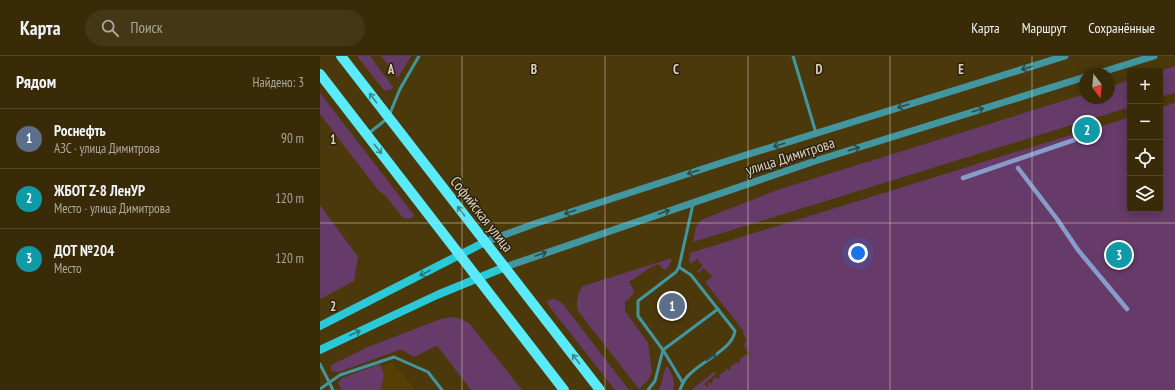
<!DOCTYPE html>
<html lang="ru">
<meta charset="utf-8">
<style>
body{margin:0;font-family:"PT Sans Narrow",sans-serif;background:#443716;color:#f1f3f6}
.controls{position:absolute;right:12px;top:12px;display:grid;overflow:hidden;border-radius:4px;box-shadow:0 2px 10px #0003}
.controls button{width:36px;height:36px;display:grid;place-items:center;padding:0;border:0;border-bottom:1px solid #534729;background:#392b08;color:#f1f3f6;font:20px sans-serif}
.compass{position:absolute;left:759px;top:12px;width:36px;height:36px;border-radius:50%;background:#392b08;box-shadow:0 2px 10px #0003;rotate:164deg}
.you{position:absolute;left:538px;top:197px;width:14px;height:14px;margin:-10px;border:3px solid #fff;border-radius:50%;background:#1a73e8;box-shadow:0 0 0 6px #1a73e833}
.badge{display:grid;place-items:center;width:26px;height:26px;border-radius:50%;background:#95b6fd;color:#fff;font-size:13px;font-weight:700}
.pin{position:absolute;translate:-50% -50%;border:2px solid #fff;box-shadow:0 1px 4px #0006}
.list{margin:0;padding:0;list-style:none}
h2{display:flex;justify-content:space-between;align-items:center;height:52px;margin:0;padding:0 16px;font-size:17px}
h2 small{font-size:13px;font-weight:400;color:#aba79c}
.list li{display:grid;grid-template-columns:26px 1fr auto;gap:12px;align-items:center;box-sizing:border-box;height:60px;padding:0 16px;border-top:1px solid #534729}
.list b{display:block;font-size:15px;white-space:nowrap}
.list p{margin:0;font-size:13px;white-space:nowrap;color:#aba79c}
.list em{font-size:13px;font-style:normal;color:#aba79c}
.icon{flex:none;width:22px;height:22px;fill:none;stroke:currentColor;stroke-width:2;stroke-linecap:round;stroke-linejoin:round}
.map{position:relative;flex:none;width:855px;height:334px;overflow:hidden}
header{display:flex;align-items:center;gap:24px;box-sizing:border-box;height:56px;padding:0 20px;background:#392b08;border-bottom:1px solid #534729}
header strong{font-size:19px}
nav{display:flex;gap:22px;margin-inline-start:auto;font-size:14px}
.search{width:280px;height:36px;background:#443716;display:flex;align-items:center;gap:10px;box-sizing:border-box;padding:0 14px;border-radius:22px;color:#aba79c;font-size:15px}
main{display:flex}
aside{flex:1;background:#392b08}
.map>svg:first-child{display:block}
.built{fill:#553f05}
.green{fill:#663b69}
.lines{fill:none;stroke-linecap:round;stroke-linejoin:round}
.stream{stroke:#879ccb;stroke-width:4.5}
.service{stroke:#42969f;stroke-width:3}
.tertiary{stroke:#42969f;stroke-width:7}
.secondary{stroke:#2ac9d8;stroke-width:8}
.primary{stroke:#5aebfa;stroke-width:10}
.oneway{stroke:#324b42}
.oneway2{stroke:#428685}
.oneway3{stroke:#2a7674}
.grid{fill:none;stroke:#dcd1ba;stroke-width:1;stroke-opacity:0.55}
.labels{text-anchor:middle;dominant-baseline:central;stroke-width:3;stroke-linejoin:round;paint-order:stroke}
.street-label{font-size:15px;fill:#dcd1ba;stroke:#2a2210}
.grid-label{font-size:13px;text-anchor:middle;font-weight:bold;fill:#dcd1ba;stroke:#2a2210;stroke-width:3;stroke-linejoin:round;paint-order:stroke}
</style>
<header>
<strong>Карта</strong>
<div class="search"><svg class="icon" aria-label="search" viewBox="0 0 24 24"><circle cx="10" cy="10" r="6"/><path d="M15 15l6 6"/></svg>Поиск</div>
<nav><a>Карта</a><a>Маршрут</a><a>Сохранённые</a></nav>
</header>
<main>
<aside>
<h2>Рядом<small>Найдено: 3</small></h2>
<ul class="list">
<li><span class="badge" style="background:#5c6f8a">1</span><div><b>Роснефть</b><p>АЗС · улица Димитрова</p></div><em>90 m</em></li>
<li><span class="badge" style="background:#0f9aa8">2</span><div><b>ЖБОТ Z-8 ЛенУР</b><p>Место · улица Димитрова</p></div><em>120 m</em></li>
<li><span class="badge" style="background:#0f9aa8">3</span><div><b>ДОТ №204</b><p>Место</p></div><em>120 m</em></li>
</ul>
</aside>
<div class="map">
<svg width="855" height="334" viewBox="0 0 855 334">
<rect width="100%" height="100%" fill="#4c390b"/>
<polygon class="built" points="72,306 95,334 14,334"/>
<g class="green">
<polygon points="37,0 50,0 73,31 72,33 66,35 63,33"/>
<polygon points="61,0 91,0 78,22"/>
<polygon points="855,10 855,37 840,41 840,15 839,15"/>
<polygon points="810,24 810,51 373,186 376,171 381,164 457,134 765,38 765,42 789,42 789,31"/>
<polygon points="0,37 94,159 92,162 86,163 82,161 66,140 58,134 0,58"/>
<polygon points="855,47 855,334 371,334 394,316 396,318 384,328 387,331 389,330 388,328 389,326 391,328 393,326 392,324 396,321 398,323 400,321 399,319 407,313 409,314 411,313 410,311 417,306 418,308 420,306 419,304 426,298 428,300 430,298 424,290 426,284 422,273 385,226 392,221 384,212 378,217 377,215 383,210 377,203 371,208 369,205 370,197 754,78 755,79 810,61 810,153 840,153 840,51"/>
<polygon points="0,149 38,201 34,225 0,243"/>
<path d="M349,203H352L347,213L345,214L342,212L339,208L331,211L309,226C317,238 314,238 305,246V255L328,287L332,316L329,323L319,333L258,255C256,245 257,239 263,230Z"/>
<polygon points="234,243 242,247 309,334 295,334 229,250 227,246 228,244"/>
<polygon points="132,261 140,263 149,267 202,334 151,334 119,292 116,290 94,301 82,294 79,294 19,316 11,315 11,309 48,291 121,263"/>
<polygon points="60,308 64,320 60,334 23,334 21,333 18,327 22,322"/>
<path d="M346,311H348C352,318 356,326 353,334H338C344,326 342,318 346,311Z"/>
</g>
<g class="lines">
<g class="stream">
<polyline points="698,112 737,163 758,194 807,253"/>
<polyline points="643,122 754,84"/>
</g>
<g class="service">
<polyline points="473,0 496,77"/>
<polyline points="49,77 68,62 80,33 99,0"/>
<path d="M359,211L371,219L415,275C412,294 383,304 370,318C365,322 362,328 360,334"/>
<polyline points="0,308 13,334"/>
<polyline points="363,327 343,294 318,260 318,245 356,216 359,211 373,148"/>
<polyline points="0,333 20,319 74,301 108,316 122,334"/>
<polyline points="328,334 335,325 343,294 398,253"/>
</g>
<g class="tertiary">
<polyline points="776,18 834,0"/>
<polyline points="165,186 214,168 410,104 745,0"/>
<polyline points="185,211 495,105 765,21"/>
</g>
<g class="secondary">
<polyline points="0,270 165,186"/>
<polyline points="0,294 117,239 185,211"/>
</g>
<g class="primary">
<polyline points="21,0 280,334"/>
<polyline points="0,18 244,334"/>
</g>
</g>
<defs><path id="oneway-shaft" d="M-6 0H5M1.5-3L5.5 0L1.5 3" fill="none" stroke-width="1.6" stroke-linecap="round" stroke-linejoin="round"/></defs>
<g class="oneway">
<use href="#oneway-shaft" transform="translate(707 12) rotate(163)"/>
<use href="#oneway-shaft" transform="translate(583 50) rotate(163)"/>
<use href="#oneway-shaft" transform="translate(658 54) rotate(-17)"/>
<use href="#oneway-shaft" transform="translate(459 89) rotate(163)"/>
<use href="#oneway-shaft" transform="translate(534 93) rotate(-17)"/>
<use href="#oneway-shaft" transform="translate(373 116) rotate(162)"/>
<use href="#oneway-shaft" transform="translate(250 156) rotate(162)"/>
<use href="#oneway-shaft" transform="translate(344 156) rotate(-19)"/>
<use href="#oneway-shaft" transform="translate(221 198) rotate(-20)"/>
<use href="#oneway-shaft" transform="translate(391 301) rotate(-37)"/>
</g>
<g class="oneway2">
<use href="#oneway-shaft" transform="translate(53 42) rotate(-127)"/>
<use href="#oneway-shaft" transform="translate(58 93) rotate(52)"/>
<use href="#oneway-shaft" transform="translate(141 155) rotate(-127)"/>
<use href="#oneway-shaft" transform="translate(256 303) rotate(-128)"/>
</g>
<g class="oneway3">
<use href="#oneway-shaft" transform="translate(105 217) rotate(153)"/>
<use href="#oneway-shaft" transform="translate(35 277) rotate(-25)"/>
</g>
<path class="grid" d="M142,0V334M285,0V334M428,0V334M570,0V334M712,0V334M0,167H855"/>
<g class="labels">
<g class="street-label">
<text transform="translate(470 100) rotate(-18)">улица Димитрова</text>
<text transform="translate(162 158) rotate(52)">Софийская улица</text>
</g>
</g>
<g class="grid-label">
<text x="71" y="18">A</text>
<text x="214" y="18">B</text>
<text x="356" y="18">C</text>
<text x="499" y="18">D</text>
<text x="641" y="18">E</text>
<text x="13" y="88">1</text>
<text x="13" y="255">2</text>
</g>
</svg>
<div class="controls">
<button>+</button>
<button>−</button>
<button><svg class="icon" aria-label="locate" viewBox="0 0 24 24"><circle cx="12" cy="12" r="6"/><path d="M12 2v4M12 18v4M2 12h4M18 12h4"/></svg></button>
<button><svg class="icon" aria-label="layers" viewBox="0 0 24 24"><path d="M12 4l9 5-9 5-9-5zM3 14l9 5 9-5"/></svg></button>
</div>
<svg class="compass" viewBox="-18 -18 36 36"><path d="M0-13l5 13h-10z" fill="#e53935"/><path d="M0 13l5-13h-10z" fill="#aba79c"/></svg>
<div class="you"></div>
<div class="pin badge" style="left:352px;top:250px;background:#5c6f8a">1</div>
<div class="pin badge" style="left:767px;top:74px;background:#0f9aa8">2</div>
<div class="pin badge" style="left:799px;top:199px;background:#0f9aa8">3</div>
</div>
</main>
